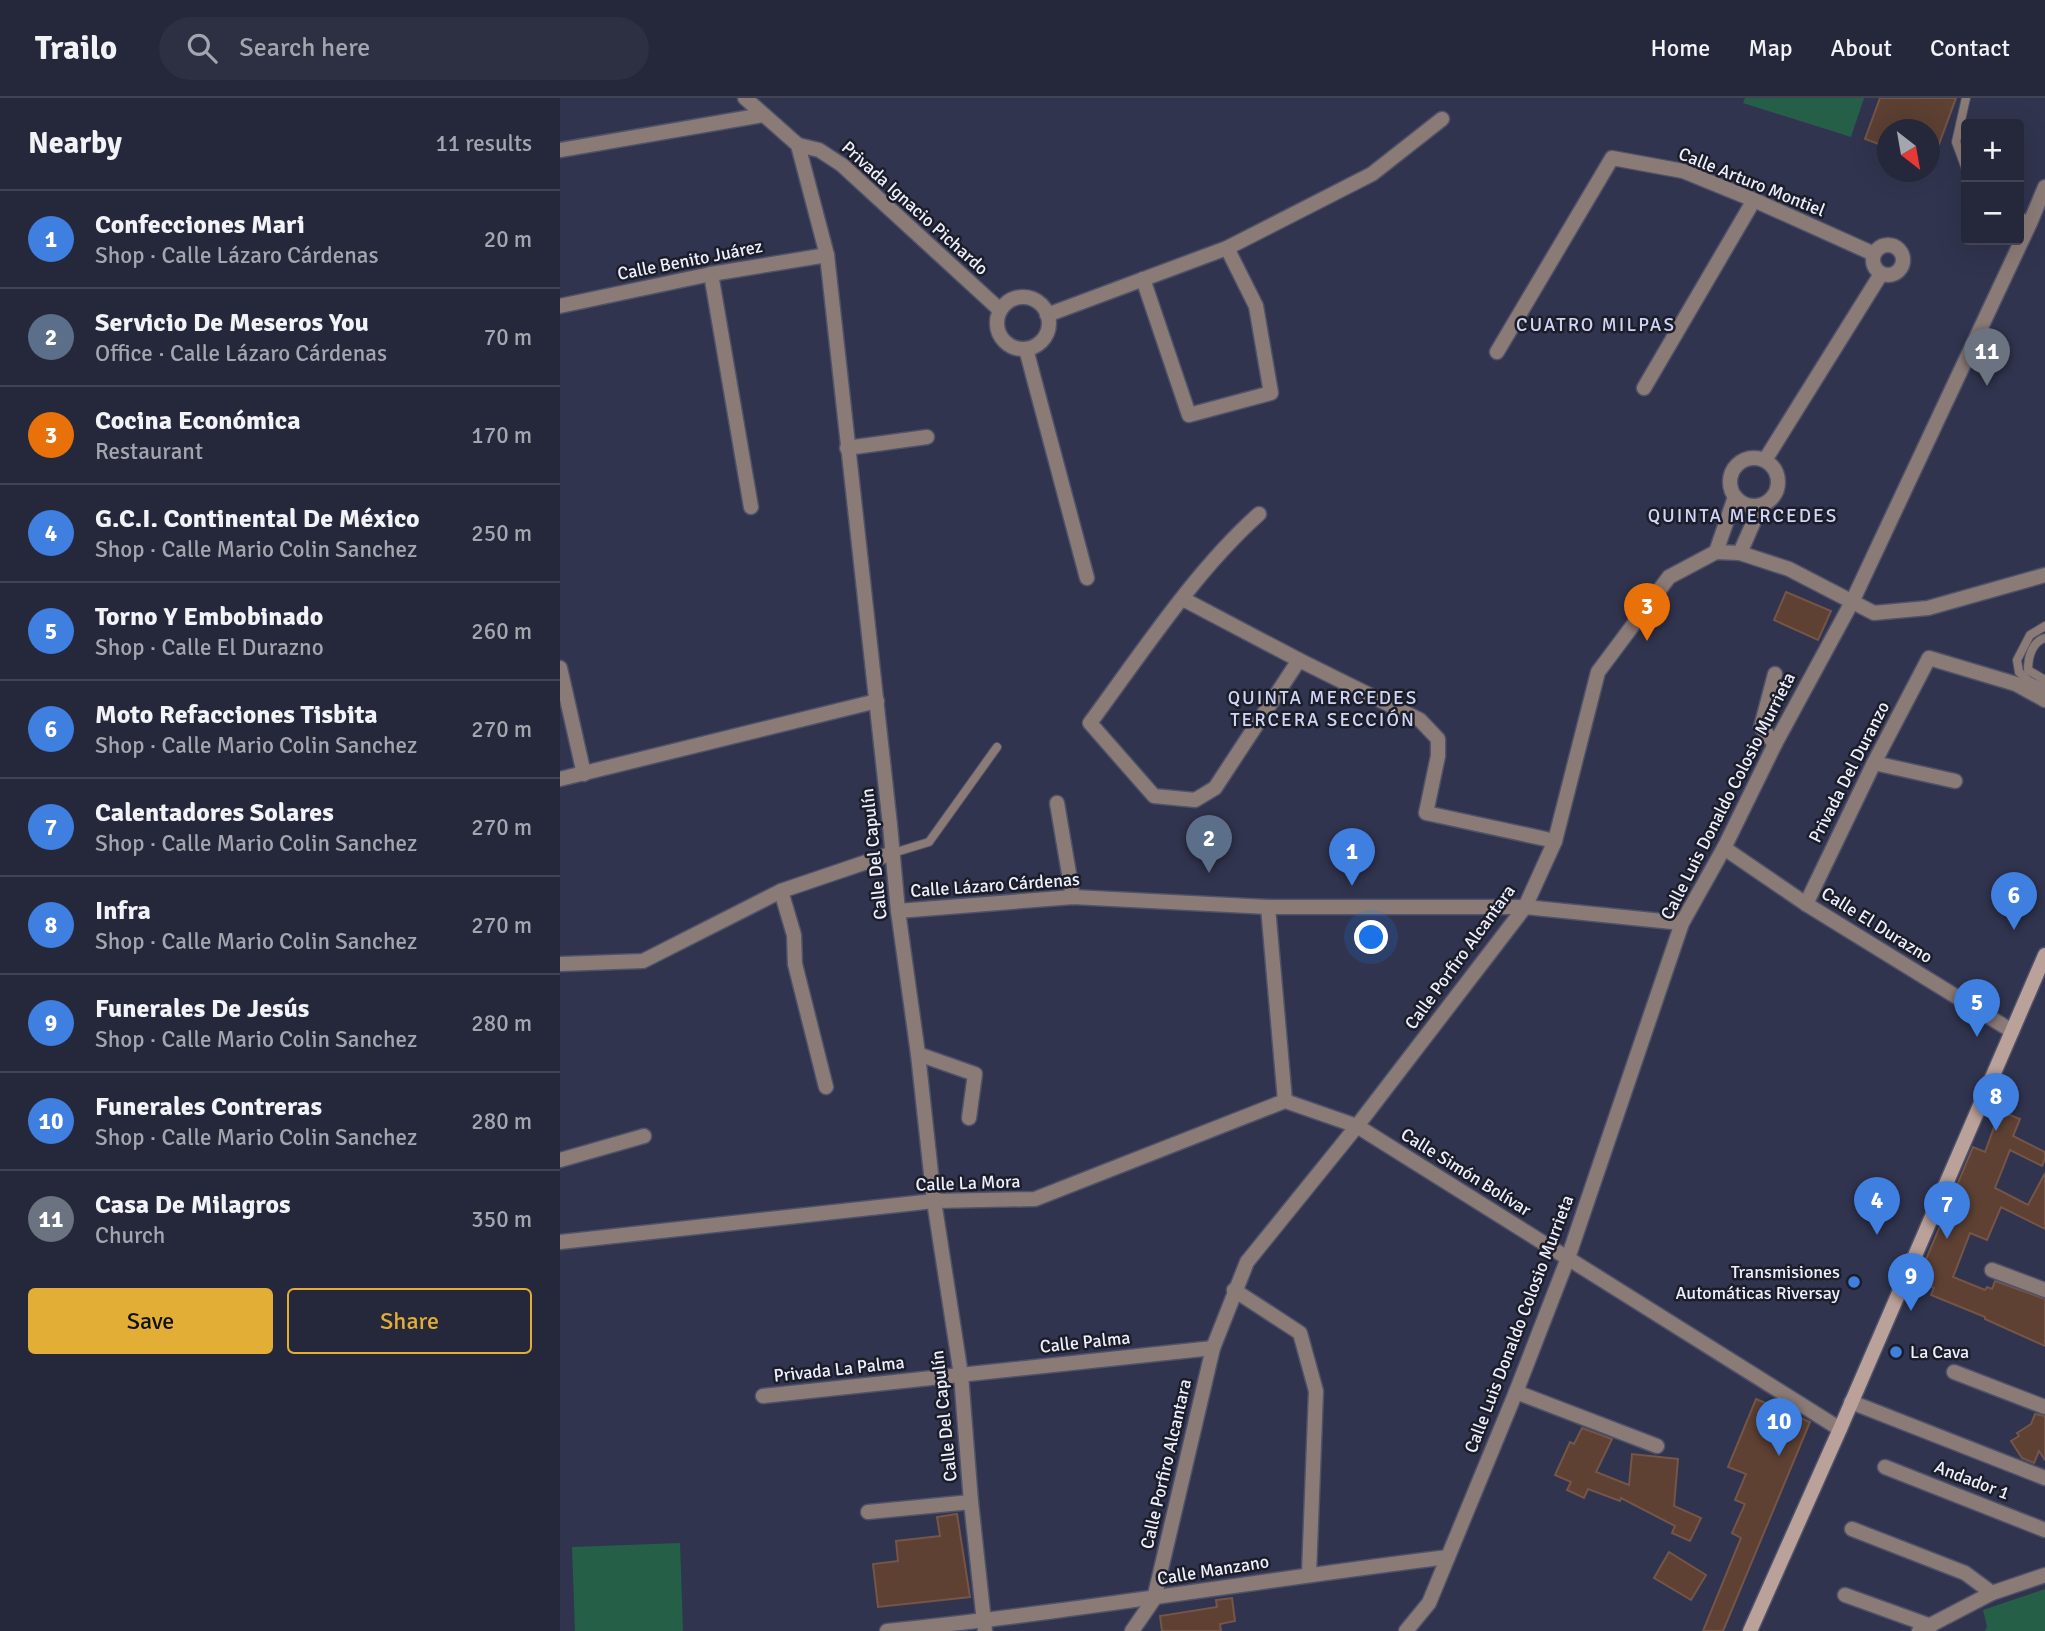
<!DOCTYPE html>
<meta charset="utf-8">
<style>
body{margin:0;font-family:Signika,sans-serif;background:#2d2f42;color:#f1f3f6}
.controls{position:absolute;right:21px;top:21px;display:grid;overflow:hidden;border-radius:7px;box-shadow:0 7px 28px #0002}
.controls button{width:63px;height:63px;display:grid;place-items:center;padding:0;border:0;border-bottom:2px solid #424454;background:#25273a;color:#f1f3f6;font:35px sans-serif}
.compass{position:absolute;left:1317px;top:21px;width:63px;height:63px;border-radius:50%;background:#25273a;box-shadow:0 7px 28px #0002;rotate:149deg}
.you{position:absolute;left:812px;top:840px;width:24px;height:24px;margin:-18px;border:5px solid #fff;border-radius:50%;background:#1a73e8;box-shadow:0 0 0 10px #1a73e833}
.badge{display:grid;place-items:center;width:46px;height:46px;border-radius:50%;background:#e3ae35;color:#fff;font-size:23px;font-weight:700}
.pin{position:absolute;translate:-50% -58px;filter:drop-shadow(0 2px 4px #0008)}
.pin::after{content:'';position:absolute;top:37px;width:24px;height:21px;background:inherit;clip-path:polygon(0 0,100% 0,50% 100%)}
.list{margin:0;padding:0;list-style:none}
h2{display:flex;justify-content:space-between;align-items:center;height:91px;margin:0;padding:0 28px;font-size:30px}
h2 small{font-size:23px;font-weight:400;color:#a3a5af}
.list li{display:grid;grid-template-columns:46px 1fr auto;gap:21px;align-items:center;box-sizing:border-box;height:98px;padding:0 28px;border-top:2px solid #424454}
.list b{display:block;font-size:26px;white-space:nowrap}
.list p{margin:0;font-size:23px;white-space:nowrap;color:#a3a5af}
.list em{font-size:23px;font-style:normal;color:#a3a5af}
.actions{display:flex;gap:14px;padding:21px 28px}
.actions a{flex:1;padding:16px 0;border:2px solid #e3ae35;border-radius:7px;text-align:center;font-size:24px;color:#e3ae35}
.actions .main{background:#e3ae35;color:#111}
.icon{flex:none;width:38px;height:38px;fill:none;stroke:currentColor;stroke-width:2;stroke-linecap:round;stroke-linejoin:round}
.map{position:relative;flex:none;width:1485px;height:1533px;overflow:hidden}
header{display:flex;align-items:center;gap:42px;box-sizing:border-box;height:98px;padding:0 35px;background:#25273a;border-bottom:2px solid #424454}
header strong{font-size:33px}
nav{display:flex;gap:38px;margin-inline-start:auto;font-size:24px}
.search{width:490px;height:63px;background:#2d2f42;display:flex;align-items:center;gap:18px;box-sizing:border-box;padding:0 24px;border-radius:38px;color:#a3a5af;font-size:26px}
main{display:flex}
aside{flex:1;background:#25273a}
.map>svg:first-child{display:block}
.green{fill:#265f47}
.building{fill:#5e4133;stroke:#745547;stroke-width:2}
.lines{fill:none;stroke-linecap:round;stroke-linejoin:round}
.service-casing{stroke:#4f526a;stroke-width:10}
.minor-casing{stroke:#4f526a;stroke-width:17}
.secondary-casing{stroke:#4f526a;stroke-width:17}
.service{stroke:#8b7b76;stroke-width:8}
.minor{stroke:#8b7b76;stroke-width:14}
.secondary{stroke:#baa19a;stroke-width:14}
.shop-dot{fill:#3f7fe0;stroke:#1b1d29;stroke-width:2.5}
.labels{text-anchor:middle;dominant-baseline:central;stroke-width:5;stroke-linejoin:round;paint-order:stroke}
.street-label{font-size:18px;fill:#edeffc;stroke:#1b1d29}
.poi-label{font-size:18px;fill:#edeffc;stroke:#1b1d29;text-anchor:end}
.neighbourhood-label{font-size:19px;letter-spacing:2px;fill:#d0d4f6;stroke:#1b1d29}
</style>
<header>
<strong>Trailo</strong>
<div class="search"><svg class="icon" aria-label="search" viewBox="0 0 24 24"><circle cx="10" cy="10" r="6"/><path d="M15 15l6 6"/></svg>Search here</div>
<nav><a>Home</a><a>Map</a><a>About</a><a>Contact</a></nav>
</header>
<main>
<aside>
<h2>Nearby<small>11 results</small></h2>
<ul class="list">
<li><span class="badge" style="background:#3f7fe0">1</span><div><b>Confecciones Mari</b><p>Shop · Calle Lázaro Cárdenas</p></div><em>20 m</em></li>
<li><span class="badge" style="background:#5c6f8a">2</span><div><b>Servicio De Meseros You</b><p>Office · Calle Lázaro Cárdenas</p></div><em>70 m</em></li>
<li><span class="badge" style="background:#e8710a">3</span><div><b>Cocina Económica</b><p>Restaurant</p></div><em>170 m</em></li>
<li><span class="badge" style="background:#3f7fe0">4</span><div><b>G.C.I. Continental De México</b><p>Shop · Calle Mario Colin Sanchez</p></div><em>250 m</em></li>
<li><span class="badge" style="background:#3f7fe0">5</span><div><b>Torno Y Embobinado</b><p>Shop · Calle El Durazno</p></div><em>260 m</em></li>
<li><span class="badge" style="background:#3f7fe0">6</span><div><b>Moto Refacciones Tisbita</b><p>Shop · Calle Mario Colin Sanchez</p></div><em>270 m</em></li>
<li><span class="badge" style="background:#3f7fe0">7</span><div><b>Calentadores Solares</b><p>Shop · Calle Mario Colin Sanchez</p></div><em>270 m</em></li>
<li><span class="badge" style="background:#3f7fe0">8</span><div><b>Infra</b><p>Shop · Calle Mario Colin Sanchez</p></div><em>270 m</em></li>
<li><span class="badge" style="background:#3f7fe0">9</span><div><b>Funerales De Jesús</b><p>Shop · Calle Mario Colin Sanchez</p></div><em>280 m</em></li>
<li><span class="badge" style="background:#3f7fe0">10</span><div><b>Funerales Contreras</b><p>Shop · Calle Mario Colin Sanchez</p></div><em>280 m</em></li>
<li><span class="badge" style="background:#6b7280">11</span><div><b>Casa De Milagros</b><p>Church</p></div><em>350 m</em></li>
</ul>
<div class="actions"><a class="main">Save</a><a>Share</a></div>
</aside>
<div class="map">
<svg width="1485" height="1533" viewBox="0 0 1485 1533">
<rect width="100%" height="100%" fill="#31344e"/>
<g class="green">
<polygon points="1185,0 1304,0 1291,39 1183,5"/>
<polygon points="120,1445 123,1533 15,1533 12,1449"/>
<polygon points="1485,1491 1485,1533 1425,1533 1427,1529 1423,1512"/>
</g>
<g class="building">
<polygon points="1320,0 1396,0 1371,68 1369,68 1369,32 1327,32 1327,49 1305,41"/>
<polygon points="1226,494 1271,513 1258,542 1214,522"/>
<polygon points="1440,1013 1460,1021 1453,1038 1485,1054 1485,1061 1482,1068 1450,1052 1435,1090 1468,1107 1485,1075 1485,1131 1441,1109 1427,1142 1410,1135 1393,1179 1425,1192 1427,1189 1432,1191 1435,1183 1485,1201 1485,1248 1425,1221 1425,1219 1371,1197 1374,1190 1357,1183 1413,1049 1425,1054"/>
<polygon points="1196,1301 1250,1324 1163,1533 1143,1533 1181,1440 1172,1435 1185,1406 1175,1402 1186,1376 1168,1369"/>
<polygon points="1475,1316 1485,1318 1485,1362 1479,1353 1474,1365 1462,1360 1451,1343 1459,1338 1457,1335 1471,1326"/>
<polygon points="1022,1330 1052,1341 1036,1374 1069,1387 1072,1356 1118,1361 1114,1408 1141,1420 1130,1443 1112,1435 1115,1428 1061,1400 1060,1403 1028,1391 1024,1400 1007,1392 1011,1384 995,1377 1010,1344 1014,1346"/>
<polygon points="397,1416 410,1499 318,1509 313,1466 338,1463 336,1443 380,1438 377,1419"/>
<polygon points="1109,1454 1146,1477 1131,1502 1094,1480"/>
<polygon points="672,1500 675,1523 660,1526 661,1533 602,1533 600,1518 657,1509 656,1502"/>
</g>
<g class="lines">
<g class="service-casing">
<g id="service">
<polyline points="1406,0 1396,44 1406,71"/>
<polyline points="1459,117 1470,125"/>
<polyline points="1485,528 1470,537 1457,562 1459,574 1469,583 1485,590"/>
<path d="M1485,540C1472,544 1468,559 1468,572L1485,582"/>
<polyline points="333,755 369,744 437,649"/>
</g>
</g>
<g class="minor-casing">
<g id="minor">
<polyline points="185,0 238,47 267,157 330,727 338,813 358,956 374,1103 401,1277 411,1404 425,1533"/>
<polyline points="238,47 259,52 282,67 440,212"/>
<polyline points="0,52 203,17"/>
<circle cx="1328" cy="162" r="15"/>
<polyline points="151,176 191,409"/>
<polyline points="583,181 629,317 711,295 696,208 667,150"/>
<circle cx="463" cy="225" r="26"/>
<polyline points="0,208 151,176 267,157"/>
<polyline points="487,217 667,150 812,76 882,21"/>
<polyline points="466,251 527,480"/>
<polyline points="937,254 1052,60 1123,73 1194,102 1314,156"/>
<polyline points="1084,290 1194,102"/>
<polyline points="287,350 367,339"/>
<circle cx="1194" cy="384" r="24"/>
<polyline points="1205,362 1321,176"/>
<path d="M699,416C635,473 581,556 530,625L594,698L635,702L655,690L739,562"/>
<polyline points="1156,454 1175,399"/>
<polyline points="1180,455 1201,407"/>
<polyline points="623,501 739,562 860,622 878,641 878,658 866,715 995,743"/>
<polyline points="0,570 24,676"/>
<polyline points="1215,646 1201,629 1215,576"/>
<polyline points="1314,665 1395,683"/>
<polyline points="0,681 317,603"/>
<polyline points="497,705 513,799"/>
<polyline points="1164,750 1246,806 1452,933"/>
<polyline points="221,793 234,837 235,866 266,989"/>
<polyline points="1246,806 1314,665 1369,560 1456,586 1485,602"/>
<polyline points="708,809 725,1003"/>
<polyline points="338,813 513,799 708,809 965,809 1122,825"/>
<polyline points="0,866 83,863 221,793 333,755"/>
<polyline points="358,956 415,976 409,1020"/>
<polyline points="0,1062 84,1038"/>
<polyline points="0,1144 374,1103 475,1101 725,1003 797,1028 1280,1331"/>
<polyline points="1432,1172 1485,1192"/>
<polyline points="674,1192 740,1235 756,1293 749,1476"/>
<polyline points="1394,1274 1485,1309"/>
<polyline points="956,1294 1097,1348"/>
<polyline points="203,1298 653,1250"/>
<polyline points="1291,1304 1485,1380"/>
<polyline points="1325,1369 1485,1432"/>
<polyline points="308,1414 411,1404"/>
<polyline points="1292,1431 1405,1475 1432,1495"/>
<polyline points="1285,1497 1371,1528"/>
<path d="M327,1533C514,1514 700,1482 888,1459"/>
<polyline points="572,1533 594,1501 653,1250 687,1164 797,1028 965,809 995,743 1038,574 1109,479 1156,454 1180,455 1229,471 1314,515 1368,510 1485,477"/>
<polyline points="846,1533 869,1505 956,1294 1008,1160 1122,825 1164,750 1215,646 1292,504 1470,125 1485,89"/>
<polyline points="1359,1533 1432,1495 1485,1477"/>
</g>
</g>
<g class="secondary-casing">
<polyline id="secondary" points="1190,1533 1280,1331 1485,857"/>
</g>
<use href="#service" class="service"/>
<use href="#minor" class="minor"/>
<use href="#secondary" class="secondary"/>
</g>
<g class="shop-dot">
<circle cx="1294" cy="1184" r="7"/>
<circle cx="1336" cy="1254" r="7"/>
</g>
<g class="labels">
<g class="street-label">
<text transform="translate(1192 84) rotate(22)">Calle Arturo Montiel</text>
<text transform="translate(355 110) rotate(42)">Privada Ignacio Pichardo</text>
<text transform="translate(130 162) rotate(-11)">Calle Benito Juárez</text>
<text transform="translate(1289 674) rotate(-63)">Privada Del Duranzo</text>
<text transform="translate(1168 698) rotate(-63)">Calle Luis Donaldo Colosio Murrieta</text>
<text transform="translate(314 756) rotate(-96)">Calle Del Capulín</text>
<text transform="translate(435 787) rotate(-4)">Calle Lázaro Cárdenas</text>
<text transform="translate(1317 827) rotate(32)">Calle El Durazno</text>
<text transform="translate(900 859) rotate(-54)">Calle Porfiro Alcantara</text>
<text transform="translate(906 1074) rotate(32)">Calle Simón Bolívar</text>
<text transform="translate(408 1085) rotate(-2)">Calle La Mora</text>
<text transform="translate(959 1226) rotate(-69)">Calle Luis Donaldo Colosio Murrieta</text>
<text transform="translate(525 1244) rotate(-6)">Calle Palma</text>
<text transform="translate(279 1271) rotate(-6)">Privada La Palma</text>
<text transform="translate(384 1318) rotate(-96)">Calle Del Capulín</text>
<text transform="translate(606 1366) rotate(-77)">Calle Porfiro Alcantara</text>
<text transform="translate(1412 1382) rotate(21)">Andador 1</text>
<text transform="translate(653 1472) rotate(-9)">Calle Manzano</text>
</g>
<g class="poi-label">
<text x="1280" y="1174">Transmisiones<tspan x="1280" dy="21">Automáticas Riversay</tspan></text>
<text x="1350" y="1254" text-anchor="start">La Cava</text>
</g>
<g class="neighbourhood-label">
<text x="1036" y="227">CUATRO MILPAS</text>
<text x="1183" y="418">QUINTA MERCEDES</text>
<text x="763" y="600">QUINTA MERCEDES<tspan x="763" dy="22">TERCERA SECCIÓN</tspan></text>
</g>
</g>
</svg>
<div class="controls">
<button>+</button>
<button>−</button>
</div>
<svg class="compass" viewBox="-18 -18 36 36"><path d="M0-13l5 13h-10z" fill="#e53935"/><path d="M0 13l5-13h-10z" fill="#a3a5af"/></svg>
<div class="you"></div>
<div class="pin badge" style="left:792px;top:788px;background:#3f7fe0">1</div>
<div class="pin badge" style="left:649px;top:775px;background:#5c6f8a">2</div>
<div class="pin badge" style="left:1087px;top:543px;background:#e8710a">3</div>
<div class="pin badge" style="left:1317px;top:1137px;background:#3f7fe0">4</div>
<div class="pin badge" style="left:1417px;top:939px;background:#3f7fe0">5</div>
<div class="pin badge" style="left:1454px;top:832px;background:#3f7fe0">6</div>
<div class="pin badge" style="left:1387px;top:1141px;background:#3f7fe0">7</div>
<div class="pin badge" style="left:1436px;top:1033px;background:#3f7fe0">8</div>
<div class="pin badge" style="left:1351px;top:1213px;background:#3f7fe0">9</div>
<div class="pin badge" style="left:1219px;top:1358px;background:#3f7fe0">10</div>
<div class="pin badge" style="left:1427px;top:288px;background:#6b7280">11</div>
</div>
</main>
